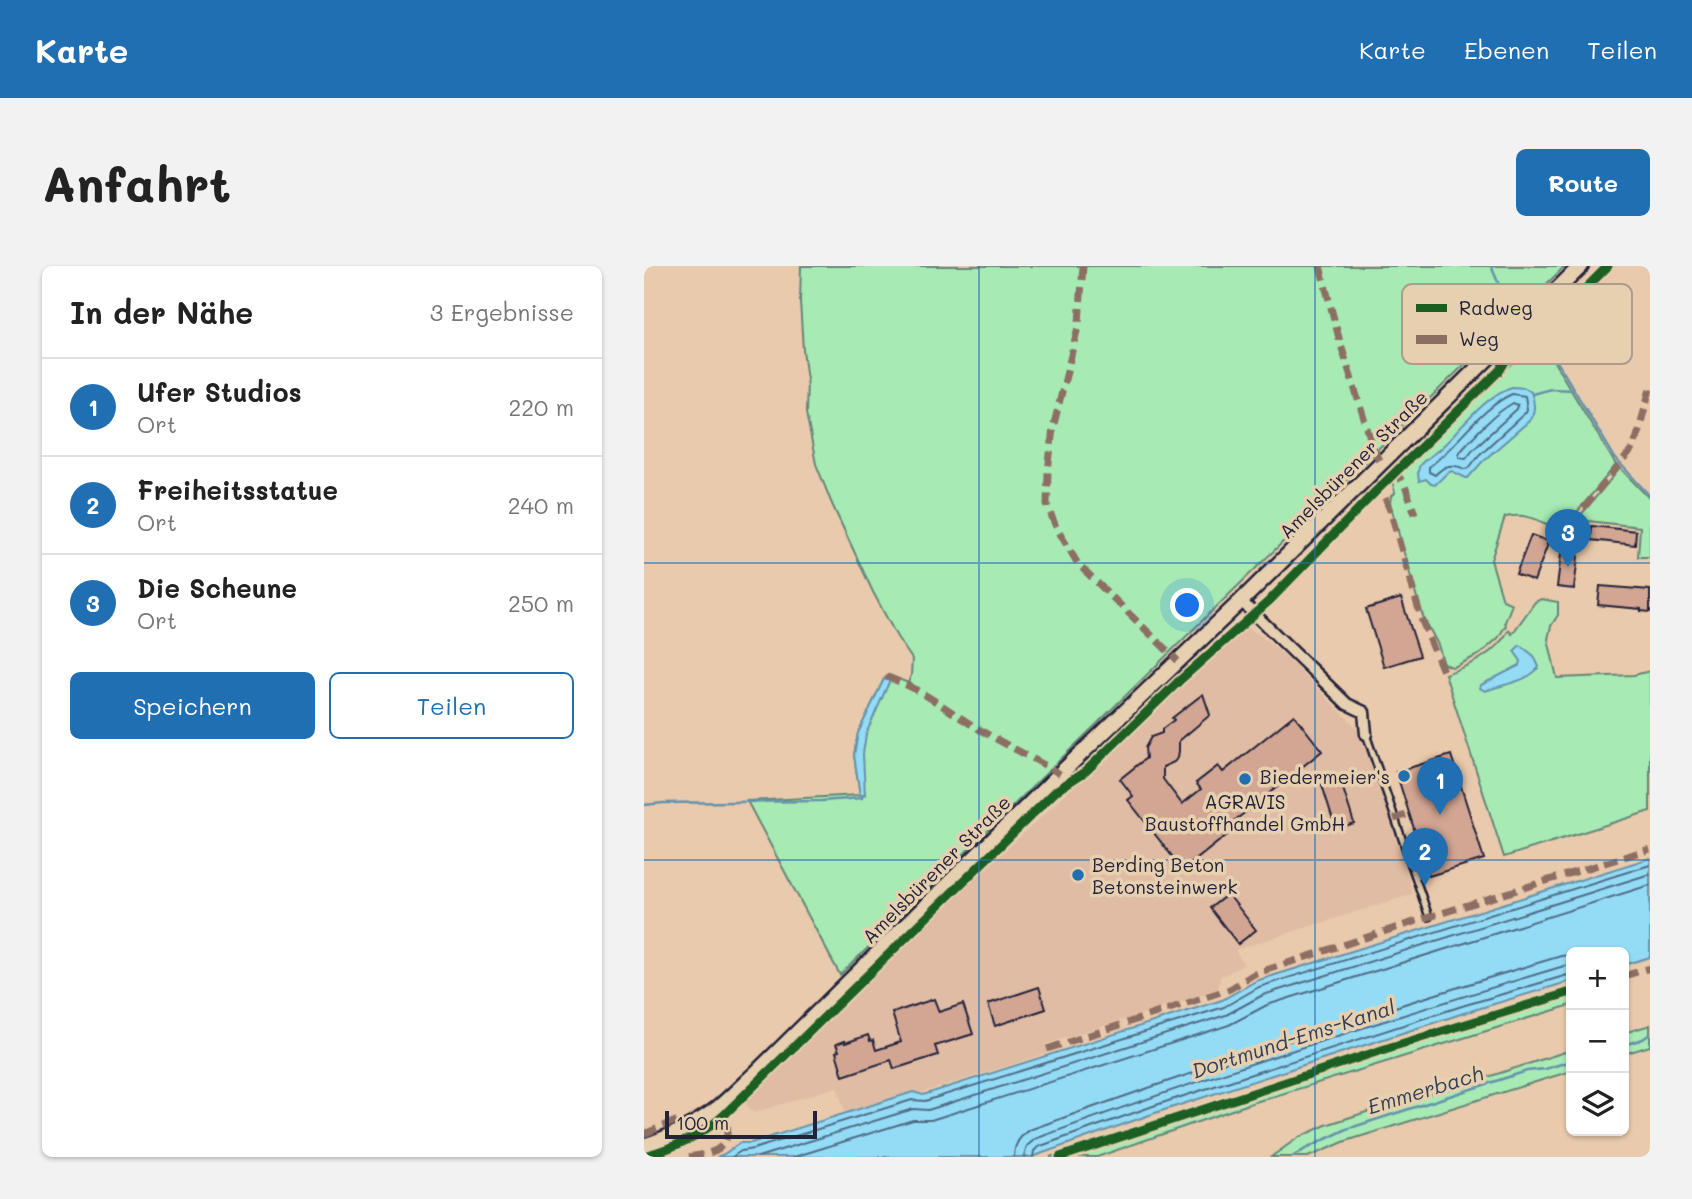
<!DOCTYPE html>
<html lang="de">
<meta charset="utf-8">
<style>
body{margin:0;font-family:Mali,sans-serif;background:#f2f2f2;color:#222}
.controls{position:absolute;right:21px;bottom:21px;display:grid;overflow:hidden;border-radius:10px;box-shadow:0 2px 5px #0004}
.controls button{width:63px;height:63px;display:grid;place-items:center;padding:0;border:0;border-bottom:2px solid #e0e0e0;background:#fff;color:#222;font:35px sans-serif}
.scale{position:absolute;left:21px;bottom:18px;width:152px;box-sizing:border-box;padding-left:7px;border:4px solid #22223b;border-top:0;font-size:19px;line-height:24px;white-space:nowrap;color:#22223b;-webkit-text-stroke:5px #e7d0b0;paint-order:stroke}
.you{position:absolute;left:544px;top:340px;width:24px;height:24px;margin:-18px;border:5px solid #fff;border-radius:50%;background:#1a73e8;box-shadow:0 0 0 10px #1a73e833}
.badge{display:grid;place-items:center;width:46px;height:46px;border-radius:50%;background:#1f6fb2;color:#fff;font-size:23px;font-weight:700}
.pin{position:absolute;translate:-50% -58px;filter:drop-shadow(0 2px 4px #0008)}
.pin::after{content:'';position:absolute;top:37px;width:24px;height:21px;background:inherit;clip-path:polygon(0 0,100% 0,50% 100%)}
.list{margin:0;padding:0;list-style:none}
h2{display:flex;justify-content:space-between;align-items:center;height:91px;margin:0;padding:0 28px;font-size:30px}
h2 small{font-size:23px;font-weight:400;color:#767676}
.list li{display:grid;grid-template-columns:46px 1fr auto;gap:21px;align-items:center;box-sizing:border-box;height:98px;padding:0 28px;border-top:2px solid #e0e0e0}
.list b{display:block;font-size:26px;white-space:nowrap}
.list p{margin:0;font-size:23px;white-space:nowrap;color:#767676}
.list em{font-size:23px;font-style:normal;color:#767676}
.actions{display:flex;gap:14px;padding:21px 28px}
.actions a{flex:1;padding:16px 0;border:2px solid #1f6fb2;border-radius:10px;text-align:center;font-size:24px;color:#1f6fb2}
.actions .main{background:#1f6fb2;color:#fff}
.icon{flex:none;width:38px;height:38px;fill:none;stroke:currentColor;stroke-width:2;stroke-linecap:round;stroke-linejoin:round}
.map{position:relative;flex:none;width:1006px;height:891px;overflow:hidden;border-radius:10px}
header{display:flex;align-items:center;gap:42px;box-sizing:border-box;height:98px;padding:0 35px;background:#1f6fb2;color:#fff}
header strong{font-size:33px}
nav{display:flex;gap:38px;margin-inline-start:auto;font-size:24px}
.intro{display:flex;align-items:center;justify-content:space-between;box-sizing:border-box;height:168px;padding:0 42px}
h1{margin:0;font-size:49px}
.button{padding:18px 32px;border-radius:10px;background:#1f6fb2;color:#fff;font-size:24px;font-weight:700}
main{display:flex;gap:42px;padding:0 42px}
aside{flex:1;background:#fff;border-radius:10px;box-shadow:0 2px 5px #0004}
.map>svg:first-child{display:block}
.built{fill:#dfbca3}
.green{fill:#a7eab4;stroke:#648678;stroke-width:2}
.water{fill:#94dcf6;stroke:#6692ab;stroke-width:2}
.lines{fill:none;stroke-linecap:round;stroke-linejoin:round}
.shore{stroke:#506c86;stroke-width:2}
.stream{stroke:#6692ab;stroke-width:2.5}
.building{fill:#d3a694;stroke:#22223b;stroke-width:2}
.lane-casing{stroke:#22223b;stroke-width:10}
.street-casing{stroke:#22223b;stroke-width:15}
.secondary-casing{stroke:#22223b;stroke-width:19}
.lane{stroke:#e7d0b0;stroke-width:5}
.street{stroke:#e7d0b0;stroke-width:10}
.secondary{stroke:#e7d0b0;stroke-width:14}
.quiet{stroke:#8d6e63;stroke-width:7;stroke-dasharray:14 7;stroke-linecap:butt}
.cycleway-casing{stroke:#e7d0b0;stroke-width:13}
.cycleway{stroke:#1b5e20;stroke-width:9}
.grid{fill:none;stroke:#1f6fb2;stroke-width:2;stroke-opacity:0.55}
.poi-dot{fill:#1f6fb2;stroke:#e7d0b0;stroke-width:2.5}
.labels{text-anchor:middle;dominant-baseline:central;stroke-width:7;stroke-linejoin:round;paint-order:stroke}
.street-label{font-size:19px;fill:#22223b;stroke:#e7d0b0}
.poi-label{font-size:19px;fill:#22223b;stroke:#e7d0b0;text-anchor:end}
.water-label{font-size:21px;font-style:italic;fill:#333e57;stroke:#e7d0b0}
.key{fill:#e7d0b0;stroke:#ac9c8d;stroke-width:2}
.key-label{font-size:19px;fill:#22223b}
</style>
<header>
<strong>Karte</strong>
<nav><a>Karte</a><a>Ebenen</a><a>Teilen</a></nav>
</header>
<div class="intro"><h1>Anfahrt</h1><a class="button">Route</a></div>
<main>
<aside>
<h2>In der Nähe<small>3 Ergebnisse</small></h2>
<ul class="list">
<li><span class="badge">1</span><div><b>Ufer Studios</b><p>Ort</p></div><em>220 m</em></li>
<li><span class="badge">2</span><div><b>Freiheitsstatue</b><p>Ort</p></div><em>240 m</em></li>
<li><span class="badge">3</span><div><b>Die Scheune</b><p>Ort</p></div><em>250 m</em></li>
</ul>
<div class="actions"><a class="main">Speichern</a><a>Teilen</a></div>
</aside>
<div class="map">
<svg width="1006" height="891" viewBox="0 0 1006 891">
<rect width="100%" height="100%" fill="#eacaac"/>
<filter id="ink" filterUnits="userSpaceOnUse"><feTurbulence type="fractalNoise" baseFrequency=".0143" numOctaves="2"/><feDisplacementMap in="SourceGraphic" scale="14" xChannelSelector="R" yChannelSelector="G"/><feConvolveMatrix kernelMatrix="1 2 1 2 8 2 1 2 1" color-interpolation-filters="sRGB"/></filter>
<g filter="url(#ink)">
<polygon class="built" points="600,360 616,369 640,389 719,468 769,628 591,684 600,699 576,711 574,724 402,778 404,787 276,827 269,825 201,846 193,821 109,847 98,833 202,734 430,520 544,409"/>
<g class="green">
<polygon points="157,0 921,0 196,709 103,535 216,529 210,489 214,467 240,413 245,409 264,417 267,409 268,393 253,371 229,326 188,238 172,198 162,147 163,114 159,84 156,35"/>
<path d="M895,71L972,199L916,267C910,260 888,251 879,250C873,249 867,250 861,251L847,294L859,334L868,338L861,356L862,359L854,372L836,388L812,400L808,401L800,398L794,379L779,350L771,326L746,237L747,230L751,227L748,214Z"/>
<polygon points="976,202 1006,233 1006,291 994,291 996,261 944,255 936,250"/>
<path d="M897,333L914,336V349L907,360L904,373L913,412L990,409L1006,405V545L860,591L801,408C826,400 851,388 865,364L868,368L891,336Z"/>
<path d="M927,721V739L608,837L453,891H406C578,831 753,776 927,721Z"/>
<polygon points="1006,759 1006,780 980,788 980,767"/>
<polygon points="927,784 927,805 702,875 664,891 627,891 655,871 682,859 763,833 816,820"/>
</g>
<g class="water">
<path d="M868,121L881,122L887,126C891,136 892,146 885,155L839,195L824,212H822L808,205L803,207L791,219L787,218L782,213L775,215C774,210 773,204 776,199C781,193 791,187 797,182C816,164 843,128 868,121Z"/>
<path d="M876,379L890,390L895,401C884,416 859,418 841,425L836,422L837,419L876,399L877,395L870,385Z"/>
<polygon points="240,413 246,414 222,468 219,488 221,529 216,529 210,489 214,467"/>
<polygon points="1006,592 1006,691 980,699 980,686 927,686 927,715 820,747 514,846 388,891 73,891 80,888 96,877 107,877 269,826 279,829 578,734 612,715"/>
</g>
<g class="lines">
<g class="shore">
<path d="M868,128L881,130L883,143L882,146L835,189L825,202L821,203C808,197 801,199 791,209L785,206V201C812,181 838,141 868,128Z"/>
<path d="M869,137L874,139L873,143L829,183L822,192L815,191V186C831,169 848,149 869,137Z"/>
<polyline points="88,891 97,885 109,883 268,834 281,835 580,741 615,721 1006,599"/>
<polyline points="114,891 269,843 284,844 582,749 619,729 1006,608"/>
<polyline points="150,891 269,854 287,854 585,759 623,739 1006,619"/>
<path d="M370,891C370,878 376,869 388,863C563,800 740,743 917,690L927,689"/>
<path d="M380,891L383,880L391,873C565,809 743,753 920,700L927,699"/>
<polyline points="389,891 390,885 394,881 512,839 818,740 927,708"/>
</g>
<g class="stream">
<polyline points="847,0 859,28 878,50"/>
<polyline points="885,58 903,79 971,192 1006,230"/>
<polyline points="888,128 907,123 930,124"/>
<polyline points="0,539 19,537 177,535 218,532 219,529"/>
<polyline points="980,779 999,773 1006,768"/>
<polyline points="648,891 663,882 703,863 883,805 901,803 927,795"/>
</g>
</g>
<g class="building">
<polygon points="948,260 992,265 991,279 947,274"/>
<polygon points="887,269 904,275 903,278 904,278 890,315 872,308"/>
<polygon points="918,280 935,282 930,323 913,321"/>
<polygon points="956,320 1006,324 1006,346 997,345 997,343 954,339"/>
<polygon points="757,332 776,390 740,401 722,343"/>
<polygon points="559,428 566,449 535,475 535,485 534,491 530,496 519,501 519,513 538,538 557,523 552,517 574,500 579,506 650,449 678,485 579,564 583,569 539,604 484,534 489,530 476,513 502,492 501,482 507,471 518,467 518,463 530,454 528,452"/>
<polygon points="807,489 840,593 785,610 752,506"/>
<polygon points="696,513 710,557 692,563 678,519"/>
<polygon points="584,628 612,664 594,678 566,642"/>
<polygon points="395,721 402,743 351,760 344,738"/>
<polygon points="290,733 295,746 319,738 329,768 291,780 294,789 250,803 247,794 199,810 192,786 195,785 192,778 201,775 201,777 224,769 226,775 229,774 232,784 257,776 248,747"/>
</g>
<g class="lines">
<g class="lane-casing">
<polyline id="lane" points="722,468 785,651"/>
</g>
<g class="street-casing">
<polyline id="street" points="597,335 703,438 720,446 722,468"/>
</g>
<g class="secondary-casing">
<path id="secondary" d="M0,880C27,871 52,859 74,842C87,831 99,819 111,808L420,504L597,335L937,0"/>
</g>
<use href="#lane" class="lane"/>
<use href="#street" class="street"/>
<use href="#secondary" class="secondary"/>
<g class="quiet">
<polyline points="439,0 435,57 409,162 404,206 403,239 412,261 434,298 534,395"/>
<polyline points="676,0 696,76 728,178 736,197"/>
<polyline points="750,203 761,220 771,248"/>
<polyline points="741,232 747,247 778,355 799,405"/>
<polyline points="913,275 922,263 987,185 993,171 1006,123"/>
<path d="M242,411C276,421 308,448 338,465C364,480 391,493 416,508"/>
<polyline points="750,553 762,549"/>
<polyline points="980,710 1006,702"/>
<polyline points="403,783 586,723 610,708 785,651 1006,583"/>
<polyline points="0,868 34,854"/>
<path d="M45,891C61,888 80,887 83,868C85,859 82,852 77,845"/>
</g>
<g class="cycleway-casing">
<g id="cycleway">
<path d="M0,890C30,882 57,870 80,849L413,524L442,505L535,415L625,335L731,226L856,104L875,72L904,45L938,26L964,0"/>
<polyline points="416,891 747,781 927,726"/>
</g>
</g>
<use href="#cycleway" class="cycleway"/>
</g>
</g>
<path class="grid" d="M335,0V891M671,0V891M0,297H1006M0,594H1006"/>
<g class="poi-dot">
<circle cx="760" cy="510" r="7"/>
<circle cx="601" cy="513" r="7"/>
<circle cx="434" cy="609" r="7"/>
</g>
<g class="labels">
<g class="street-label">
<text transform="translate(709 198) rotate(-45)">Amelsbürener Straße</text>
<text transform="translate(292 603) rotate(-45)">Amelsbürener Straße</text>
</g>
<g class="poi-label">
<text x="746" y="510">Biedermeier's</text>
<text x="601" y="535" text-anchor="middle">AGRAVIS<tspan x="601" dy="22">Baustoffhandel GmbH</tspan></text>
<text x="448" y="598" text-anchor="start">Berding Beton<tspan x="448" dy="22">Betonsteinwerk</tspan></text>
</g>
<g class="water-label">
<text transform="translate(649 772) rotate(-18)">Dortmund-Ems-Kanal</text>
<text transform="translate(781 823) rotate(-17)">Emmerbach</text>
</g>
</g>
<rect x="758" y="18" width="230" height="80" rx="10" class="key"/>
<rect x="772" y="38" width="31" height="8" fill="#1b5e20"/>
<rect x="772" y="69" width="31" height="9" fill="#8d6e63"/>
<g class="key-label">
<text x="815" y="49">Radweg</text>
<text x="815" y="80">Weg</text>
</g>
</svg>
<div class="controls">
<button>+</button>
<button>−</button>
<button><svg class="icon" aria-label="layers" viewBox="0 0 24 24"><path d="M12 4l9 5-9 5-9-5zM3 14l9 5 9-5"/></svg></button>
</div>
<div class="scale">100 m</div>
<div class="you"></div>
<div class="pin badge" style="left:796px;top:549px">1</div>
<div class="pin badge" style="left:781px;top:620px">2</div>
<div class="pin badge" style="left:924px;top:301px">3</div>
</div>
</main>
